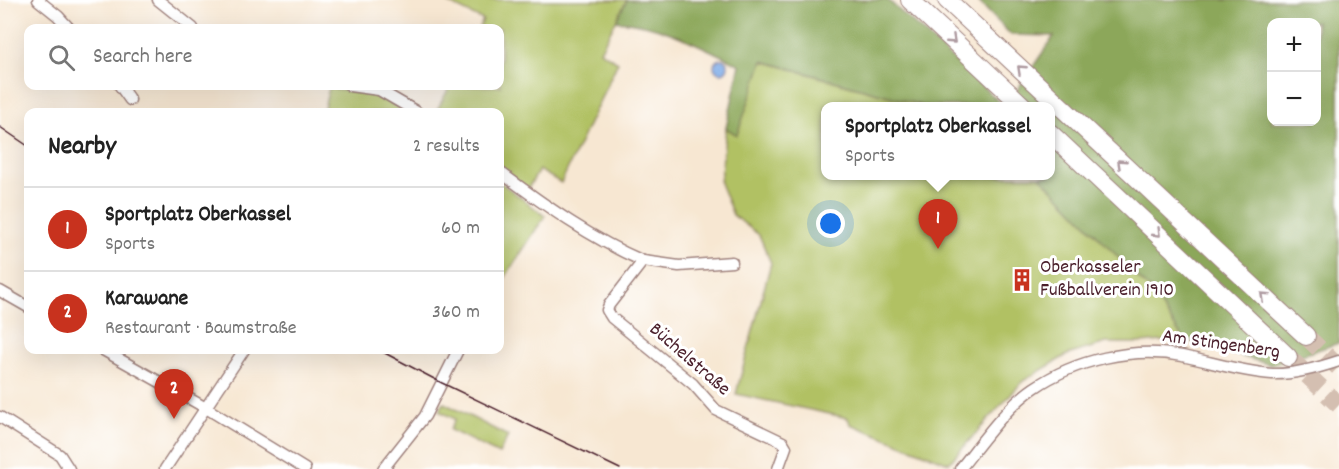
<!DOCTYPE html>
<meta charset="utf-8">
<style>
body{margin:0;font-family:Dekko,sans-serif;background:#f2f2f2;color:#222}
.controls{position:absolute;right:18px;top:18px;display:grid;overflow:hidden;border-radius:12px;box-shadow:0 6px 24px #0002}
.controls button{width:54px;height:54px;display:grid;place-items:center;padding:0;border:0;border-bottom:2px solid #e0e0e0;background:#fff;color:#222;font:30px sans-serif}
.you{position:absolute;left:831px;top:224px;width:21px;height:21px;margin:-15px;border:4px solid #fff;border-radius:50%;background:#1a73e8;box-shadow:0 0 0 9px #1a73e833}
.badge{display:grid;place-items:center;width:39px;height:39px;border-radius:50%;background:#c8321e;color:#fff;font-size:20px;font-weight:700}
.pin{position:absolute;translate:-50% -50px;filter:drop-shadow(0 2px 3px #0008)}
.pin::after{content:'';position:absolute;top:32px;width:21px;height:18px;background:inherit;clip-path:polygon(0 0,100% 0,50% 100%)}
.popup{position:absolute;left:821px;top:102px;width:234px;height:78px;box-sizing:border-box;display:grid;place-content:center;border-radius:12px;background:#fff;filter:drop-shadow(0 2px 4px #0005);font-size:20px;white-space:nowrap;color:#767676}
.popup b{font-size:22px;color:#222}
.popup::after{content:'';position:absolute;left:50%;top:100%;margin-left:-12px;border:12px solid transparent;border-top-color:#fff}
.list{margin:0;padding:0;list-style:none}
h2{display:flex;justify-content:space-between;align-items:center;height:78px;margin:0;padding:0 24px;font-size:26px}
h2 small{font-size:20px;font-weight:400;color:#767676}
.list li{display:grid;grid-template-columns:39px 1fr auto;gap:18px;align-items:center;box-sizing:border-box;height:84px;padding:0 24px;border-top:2px solid #e0e0e0}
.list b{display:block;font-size:22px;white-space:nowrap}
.list p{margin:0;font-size:20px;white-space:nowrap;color:#767676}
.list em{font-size:20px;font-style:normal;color:#767676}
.icon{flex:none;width:33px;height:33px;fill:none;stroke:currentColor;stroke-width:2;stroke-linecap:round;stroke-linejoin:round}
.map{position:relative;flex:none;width:1339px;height:469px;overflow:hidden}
.search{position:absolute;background:#fff;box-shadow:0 6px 24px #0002;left:24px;top:24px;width:480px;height:66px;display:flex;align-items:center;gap:15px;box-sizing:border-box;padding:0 21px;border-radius:12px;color:#767676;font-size:22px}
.panel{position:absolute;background:#fff;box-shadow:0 6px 24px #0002;left:24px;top:108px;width:480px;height:246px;border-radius:12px}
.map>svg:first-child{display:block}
.green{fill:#b1c164;stroke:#7e7048;stroke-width:1.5}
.forest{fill:#8ca75a;stroke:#6b6342;stroke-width:1.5;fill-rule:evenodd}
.water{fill:#7eace8;stroke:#64668a;stroke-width:1.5}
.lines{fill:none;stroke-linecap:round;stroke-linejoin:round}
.trunk-tunnel{stroke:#d4bfb1;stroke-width:18;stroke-dasharray:18 9;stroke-linecap:butt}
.minor-casing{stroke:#a0837e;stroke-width:13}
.trunk-casing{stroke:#a0837e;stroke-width:20}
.minor{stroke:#fff;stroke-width:10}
.trunk{stroke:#fff;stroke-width:18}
.tram{stroke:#4a1f2b;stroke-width:1.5}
.oneway{stroke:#ae9aa0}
.labels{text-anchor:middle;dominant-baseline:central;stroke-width:6;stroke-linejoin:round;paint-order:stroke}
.poi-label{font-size:20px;fill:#4a1f2b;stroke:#fff;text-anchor:start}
.street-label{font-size:20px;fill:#4a1f2b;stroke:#fff}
</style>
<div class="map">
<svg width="1339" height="469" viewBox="0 0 1339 469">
<rect width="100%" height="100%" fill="#fff"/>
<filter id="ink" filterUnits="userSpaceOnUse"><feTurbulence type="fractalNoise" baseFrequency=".0167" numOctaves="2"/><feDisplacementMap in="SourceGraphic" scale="12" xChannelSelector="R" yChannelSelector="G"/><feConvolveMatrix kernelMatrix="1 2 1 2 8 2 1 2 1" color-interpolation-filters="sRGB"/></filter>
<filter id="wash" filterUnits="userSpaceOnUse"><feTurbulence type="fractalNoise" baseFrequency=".008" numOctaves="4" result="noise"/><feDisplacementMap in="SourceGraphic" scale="24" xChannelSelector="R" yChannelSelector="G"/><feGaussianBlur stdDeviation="1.35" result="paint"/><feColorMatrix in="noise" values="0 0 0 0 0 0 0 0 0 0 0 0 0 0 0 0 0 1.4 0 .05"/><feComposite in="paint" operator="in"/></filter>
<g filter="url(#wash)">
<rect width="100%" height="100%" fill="#f7e7d2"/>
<g class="green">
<polygon points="442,0 627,0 600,51 618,62 561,183 539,170 527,190 500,168 500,112 436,112 450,86 500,86 500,28 479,28 483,20"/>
<polygon points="762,61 924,106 826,106 826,176 1040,176 1153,293 1183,339 1141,343 1106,343 1067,355 1023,381 949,463 850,424 848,418 736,394 771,263 759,235 733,215 720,183 726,128 737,134"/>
<polygon points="329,88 381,96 404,112 323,112"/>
<polygon points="500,182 545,216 500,285"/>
<polygon points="444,403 508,436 499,454 450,430 455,419 439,411"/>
</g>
<g class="forest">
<path d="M627,0H888L1004,106H924L763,61L737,135L726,128L740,65C701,46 660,23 616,21Z"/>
<path d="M977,0H1339V343L1271,365L1183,339L1153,293L1040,176H1050V106H1006L1054,36L1011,35ZM1272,22H1316V122H1272Z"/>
</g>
<circle class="water" cx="721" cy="66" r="7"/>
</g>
<g filter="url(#ink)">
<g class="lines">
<g class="trunk-tunnel">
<polyline points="1306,336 1339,368"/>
<polyline points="1288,357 1339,405"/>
</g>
<g class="minor-casing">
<g id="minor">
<polyline points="38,0 58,16 69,28"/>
<polyline points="158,0 193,28"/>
<polyline points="120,86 130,100"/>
<polyline points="350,86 379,90 417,112"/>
<path d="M500,172C544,205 592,239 643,261L609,305L607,310L612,318L693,384L716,410L783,442L786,447L778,469"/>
<polyline points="643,261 679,266 732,262"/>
<polyline points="0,291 28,307"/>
<polyline points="103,350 206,408 305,469"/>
<polyline points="0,417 60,455 69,469"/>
<polyline points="165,469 244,350"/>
<polyline points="383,469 425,416 458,350"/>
<path d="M960,469C981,443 1006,407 1034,388C1075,360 1133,346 1182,356C1212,362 1241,372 1272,374C1294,375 1318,368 1339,361"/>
</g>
</g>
<g class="trunk-casing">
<g id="trunk">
<polyline points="910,0 1023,106"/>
<polyline points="947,0 1306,336"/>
<polyline points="1050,133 1288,357"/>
</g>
</g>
<use href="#minor" class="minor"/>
<use href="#trunk" class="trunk"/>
<g class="tram">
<polyline points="0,127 28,146"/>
<polyline points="379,350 442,383 620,469"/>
</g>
</g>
<defs><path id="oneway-chevron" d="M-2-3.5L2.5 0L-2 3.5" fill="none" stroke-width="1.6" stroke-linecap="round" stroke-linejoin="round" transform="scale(1.5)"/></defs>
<g class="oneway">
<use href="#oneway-chevron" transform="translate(952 40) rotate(43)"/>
<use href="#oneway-chevron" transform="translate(1021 69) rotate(-137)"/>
<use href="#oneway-chevron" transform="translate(1121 163) rotate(-137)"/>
<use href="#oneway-chevron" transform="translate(1157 233) rotate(44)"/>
<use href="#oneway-chevron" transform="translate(1264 296) rotate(-137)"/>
</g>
</g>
<defs>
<g id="building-bare" transform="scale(1.8)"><path d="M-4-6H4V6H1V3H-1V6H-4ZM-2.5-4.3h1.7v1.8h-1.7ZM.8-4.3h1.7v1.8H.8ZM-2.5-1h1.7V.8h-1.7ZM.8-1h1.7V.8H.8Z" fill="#c8321e" stroke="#fff" stroke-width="2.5" paint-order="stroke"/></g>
</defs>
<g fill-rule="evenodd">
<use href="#building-bare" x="1022" y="280"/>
</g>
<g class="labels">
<g class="poi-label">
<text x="1040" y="268">Oberkasseler<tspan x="1040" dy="23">Fußballverein 1910</tspan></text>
</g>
<g class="street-label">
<text transform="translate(1221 345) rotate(8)">Am Stingenberg</text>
<text transform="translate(689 360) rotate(41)">Büchelstraße</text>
</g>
</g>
</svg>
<div class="controls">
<button>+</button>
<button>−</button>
</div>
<div class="you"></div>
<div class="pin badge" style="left:938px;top:249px">1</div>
<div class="popup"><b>Sportplatz Oberkassel</b>Sports</div>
<div class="pin badge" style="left:174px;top:419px">2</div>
<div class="search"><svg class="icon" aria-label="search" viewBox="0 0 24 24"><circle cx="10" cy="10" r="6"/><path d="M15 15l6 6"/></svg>Search here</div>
<section class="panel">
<h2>Nearby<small>2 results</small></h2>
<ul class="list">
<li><span class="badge">1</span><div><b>Sportplatz Oberkassel</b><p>Sports</p></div><em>60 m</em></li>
<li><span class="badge">2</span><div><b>Karawane</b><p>Restaurant · Baumstraße</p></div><em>360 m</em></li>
</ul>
</section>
</div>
